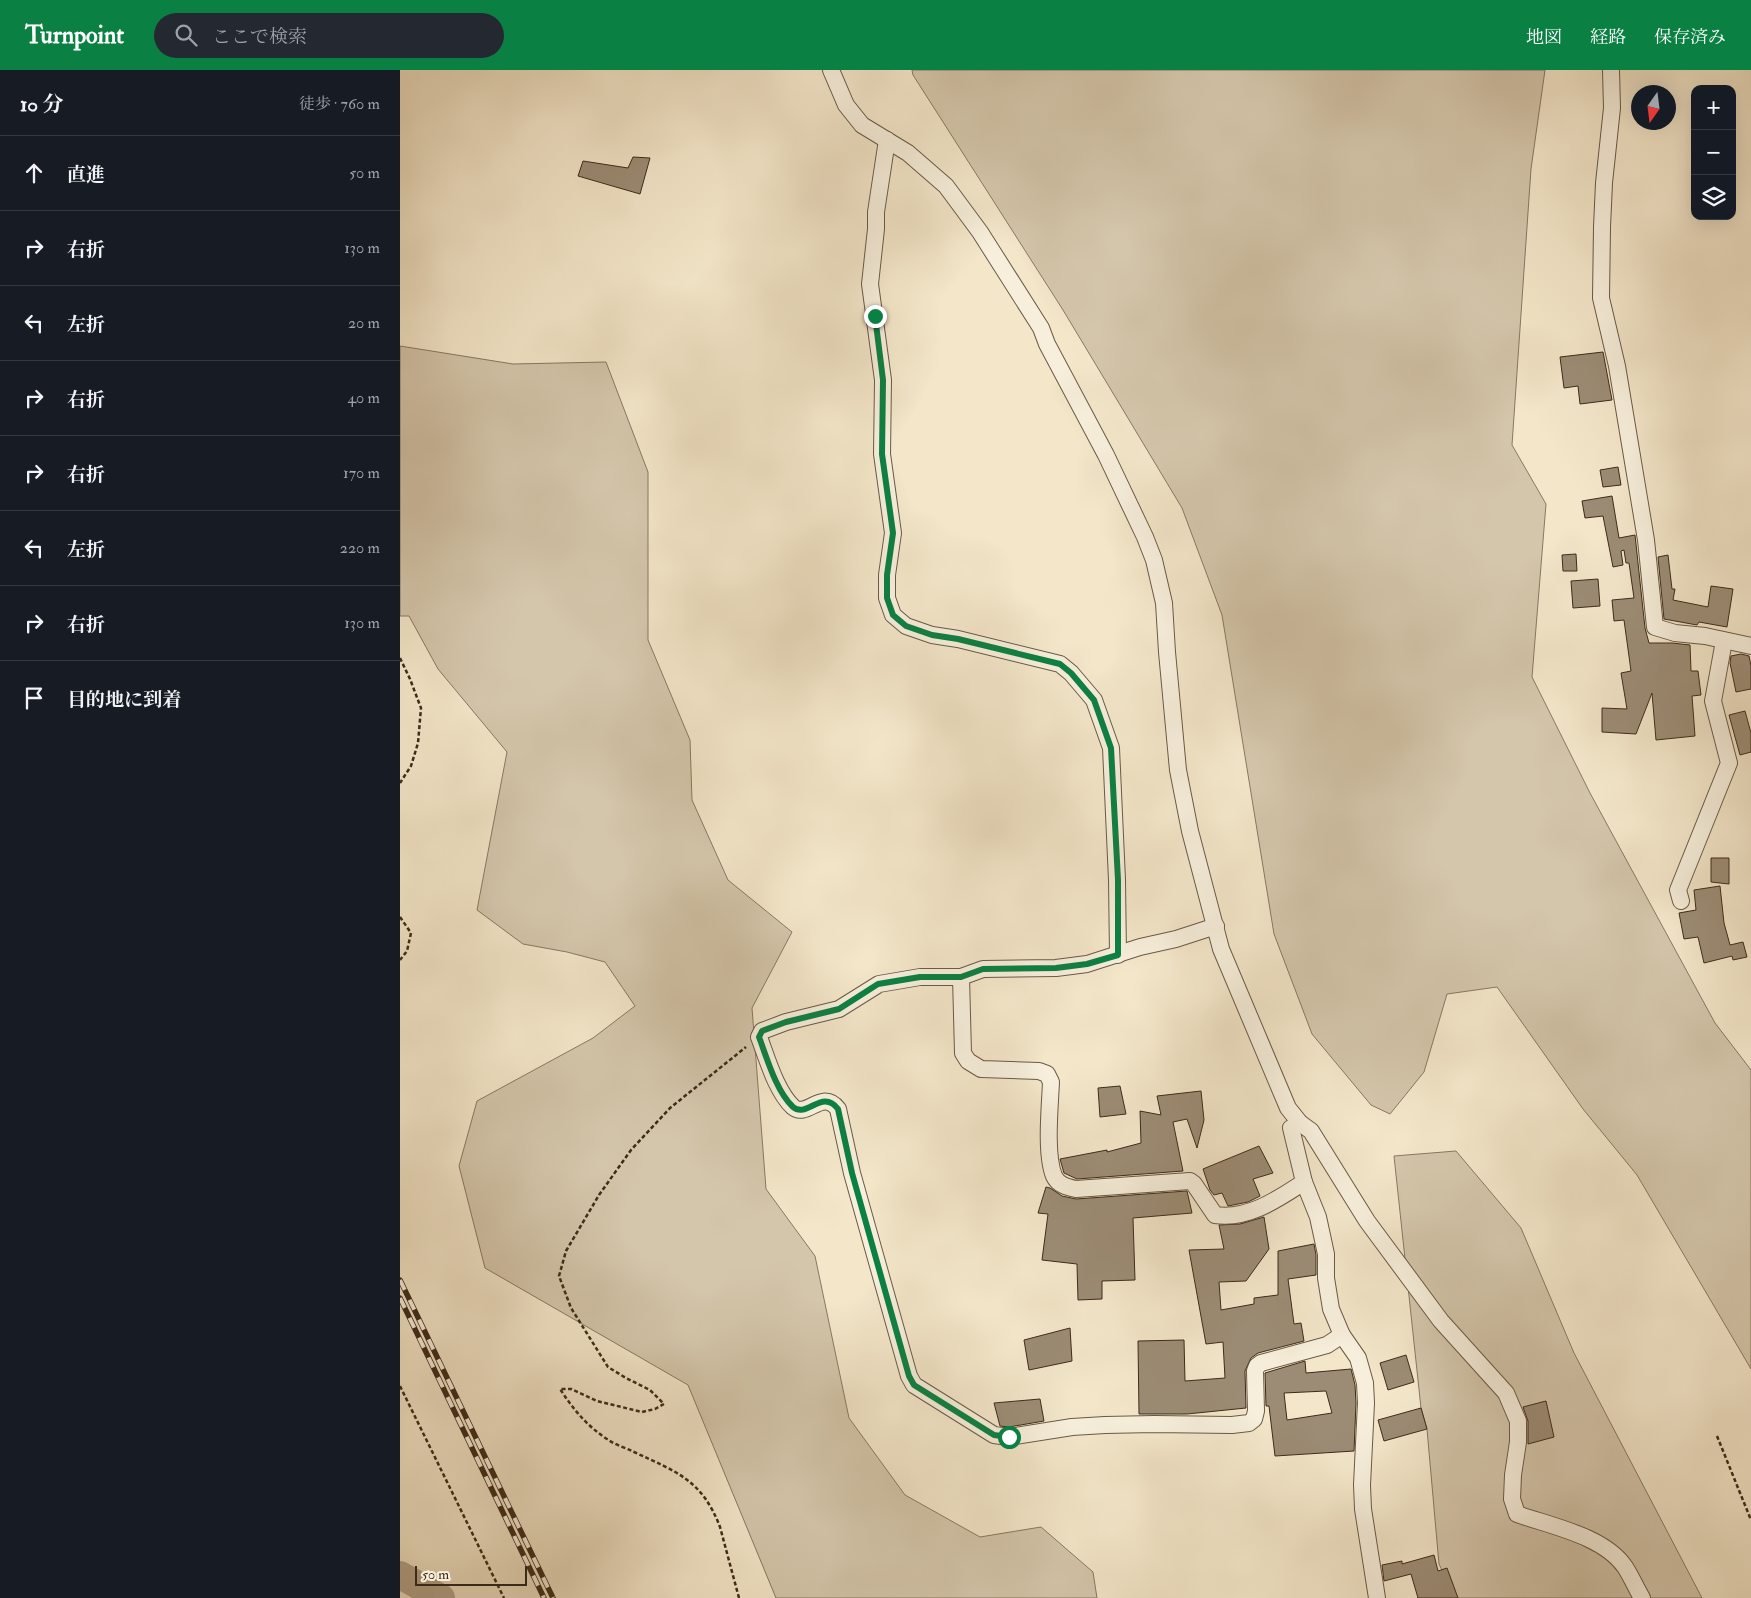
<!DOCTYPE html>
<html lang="ja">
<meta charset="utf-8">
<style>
body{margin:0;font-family:"IM FELL Double Pica","Noto Serif JP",serif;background:#242831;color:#f1f3f6}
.controls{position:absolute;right:15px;top:15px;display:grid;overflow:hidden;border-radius:10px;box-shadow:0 5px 20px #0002}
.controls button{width:45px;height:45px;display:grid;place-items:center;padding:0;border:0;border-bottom:1px solid #363941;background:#171b24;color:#f1f3f6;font:25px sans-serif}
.compass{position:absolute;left:1231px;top:15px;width:45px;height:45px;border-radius:50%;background:#171b24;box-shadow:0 5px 20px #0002;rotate:194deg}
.scale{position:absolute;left:15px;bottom:12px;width:112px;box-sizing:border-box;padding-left:5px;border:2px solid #3d2b1a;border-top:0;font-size:14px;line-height:18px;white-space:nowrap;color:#3d2b1a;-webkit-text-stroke:4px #f7efdc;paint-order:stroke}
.stop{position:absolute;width:15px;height:15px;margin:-11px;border:4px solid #0b8043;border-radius:50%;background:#fff}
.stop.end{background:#0b8043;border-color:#fff;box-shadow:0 1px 5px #0008}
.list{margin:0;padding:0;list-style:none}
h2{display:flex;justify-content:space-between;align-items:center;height:65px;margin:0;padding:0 20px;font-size:21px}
h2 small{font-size:16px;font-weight:400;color:#9ea1a6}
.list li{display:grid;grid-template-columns:32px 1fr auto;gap:15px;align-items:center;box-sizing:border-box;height:75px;padding:0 20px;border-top:1px solid #363941}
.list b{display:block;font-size:19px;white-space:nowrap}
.list em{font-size:16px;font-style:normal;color:#9ea1a6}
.icon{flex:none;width:28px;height:28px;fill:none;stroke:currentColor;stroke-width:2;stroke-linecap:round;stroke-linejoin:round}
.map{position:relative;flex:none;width:1351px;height:1528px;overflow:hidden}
header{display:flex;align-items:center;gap:30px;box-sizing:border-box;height:70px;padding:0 25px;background:#0b8043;color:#fff}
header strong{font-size:24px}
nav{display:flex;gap:28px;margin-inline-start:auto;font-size:18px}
.search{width:350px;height:45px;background:#242831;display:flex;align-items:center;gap:12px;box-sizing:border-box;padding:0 18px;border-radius:28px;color:#9ea1a6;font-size:19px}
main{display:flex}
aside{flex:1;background:#171b24}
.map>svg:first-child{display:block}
.green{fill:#d4c6ab;stroke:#887862}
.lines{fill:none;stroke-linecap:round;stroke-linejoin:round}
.river{stroke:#b5a68e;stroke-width:28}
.building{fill:#9c8c75;stroke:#3d2b1a;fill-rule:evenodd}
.minor-casing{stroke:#6a5a46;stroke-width:18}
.path{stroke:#3d2b1a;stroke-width:2.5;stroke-dasharray:4 2.5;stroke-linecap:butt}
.minor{stroke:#f7efdc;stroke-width:16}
.rail-casing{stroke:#3d2b1a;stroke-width:5.5}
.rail{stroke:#f7efdc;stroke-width:4;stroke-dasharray:11;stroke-linecap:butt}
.route{stroke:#0b8043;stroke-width:6}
</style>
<header>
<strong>Turnpoint</strong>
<div class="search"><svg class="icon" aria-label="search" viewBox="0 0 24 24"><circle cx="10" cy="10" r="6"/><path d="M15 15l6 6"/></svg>ここで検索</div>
<nav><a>地図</a><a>経路</a><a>保存済み</a></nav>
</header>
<main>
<aside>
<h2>10 分<small>徒歩 · 760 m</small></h2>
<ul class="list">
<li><svg class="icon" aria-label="ahead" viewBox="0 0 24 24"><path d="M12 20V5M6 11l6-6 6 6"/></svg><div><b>直進</b></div><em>50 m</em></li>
<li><svg class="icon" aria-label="right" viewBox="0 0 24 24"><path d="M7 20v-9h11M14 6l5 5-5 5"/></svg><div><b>右折</b></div><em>130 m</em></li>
<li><svg class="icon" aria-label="left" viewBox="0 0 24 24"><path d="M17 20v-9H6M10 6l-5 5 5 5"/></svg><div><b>左折</b></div><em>20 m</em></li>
<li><svg class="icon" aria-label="right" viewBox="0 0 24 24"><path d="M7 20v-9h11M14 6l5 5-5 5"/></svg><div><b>右折</b></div><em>40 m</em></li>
<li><svg class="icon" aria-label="right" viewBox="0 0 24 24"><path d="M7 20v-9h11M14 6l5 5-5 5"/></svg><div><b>右折</b></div><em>170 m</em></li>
<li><svg class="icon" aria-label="left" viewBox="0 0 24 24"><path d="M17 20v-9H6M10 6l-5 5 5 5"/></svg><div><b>左折</b></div><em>220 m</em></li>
<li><svg class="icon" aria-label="right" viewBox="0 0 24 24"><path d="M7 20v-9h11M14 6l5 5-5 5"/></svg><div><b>右折</b></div><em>130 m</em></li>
<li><svg class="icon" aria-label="arrive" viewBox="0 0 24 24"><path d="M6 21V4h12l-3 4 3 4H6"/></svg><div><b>目的地に到着</b></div></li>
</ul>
</aside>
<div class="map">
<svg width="1351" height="1528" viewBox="0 0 1351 1528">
<rect width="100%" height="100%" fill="#f3e6c9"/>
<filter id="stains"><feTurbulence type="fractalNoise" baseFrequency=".004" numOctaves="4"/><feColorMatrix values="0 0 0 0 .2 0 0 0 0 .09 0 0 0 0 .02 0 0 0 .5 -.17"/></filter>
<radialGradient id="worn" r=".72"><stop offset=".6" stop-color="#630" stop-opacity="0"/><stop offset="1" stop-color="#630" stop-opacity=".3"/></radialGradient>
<g class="green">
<polygon points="512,0 1145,0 1131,99 1112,375 1146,434 1132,607 1190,723 1315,953 1351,1000 1351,1299 1237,1105 1183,1039 1097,917 1047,924 1024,1002 990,1044 971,1035 912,964 874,864 822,545 782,438 663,240 513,5"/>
<polygon points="0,276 113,294 206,292 248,402 248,570 290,670 292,730 328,810 392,862 352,938 366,1119 415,1186 449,1348 505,1425 580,1467 641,1457 693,1502 697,1528 376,1528 288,1315 85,1198 59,1096 77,1031 193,968 235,936 205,892 167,882 123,874 77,840 107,682 38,599 9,546 0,546"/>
<polygon points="1056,1081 1121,1158 1174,1283 1302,1528 1055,1528 1039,1494 1027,1359 1021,1338 994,1086"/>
</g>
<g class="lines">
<polyline class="river" points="0,1505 41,1528"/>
</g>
<g class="building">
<polygon points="233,87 250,88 240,124 178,106 183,91 228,98"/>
<polygon points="1203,282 1212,330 1180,334 1178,316 1164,318 1160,287"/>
<polygon points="1218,397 1221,415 1203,417 1200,400"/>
<polygon points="1212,426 1219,468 1235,465 1245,558 1249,573 1272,573 1290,575 1291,601 1298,601 1301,625 1292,626 1295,666 1256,670 1252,623 1236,664 1202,662 1202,638 1227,639 1221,603 1231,601 1224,550 1214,551 1212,530 1234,528 1229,493 1226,493 1224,480 1221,481 1223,495 1213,497 1203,446 1185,448 1182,431"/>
<polygon points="1176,484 1177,501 1163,501 1162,485"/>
<polygon points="1268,485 1272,519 1275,519 1273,530 1308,537 1311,516 1333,519 1327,557 1299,552 1297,555 1264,549 1258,487"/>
<polygon points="1198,509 1200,536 1173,538 1171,511"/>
<polygon points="1341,584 1349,586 1351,596 1351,619 1336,622 1330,593 1331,586"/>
<polygon points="1345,641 1351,663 1351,682 1340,685 1329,645"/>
<polygon points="1311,788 1329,788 1329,814 1311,812"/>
<polygon points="1320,816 1324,853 1330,875 1343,872 1347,887 1333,890 1332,886 1304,893 1298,867 1284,869 1279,843 1296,840 1294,820"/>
<polygon points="720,1016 726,1044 700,1047 698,1018"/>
<polygon points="801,1021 804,1050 797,1078 787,1049 773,1052 783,1101 677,1109 664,1103 660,1089 707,1080 707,1082 741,1073 740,1041 761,1045 757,1026"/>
<polygon points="859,1076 873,1103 853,1109 860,1126 848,1132 828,1136 822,1123 814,1125 810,1120 803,1099"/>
<polygon points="646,1117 650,1118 662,1126 676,1129 787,1121 792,1143 733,1148 735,1210 702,1211 702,1229 678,1230 677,1194 642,1190 648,1144 638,1143"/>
<polygon points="864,1147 869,1179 846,1211 819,1212 821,1240 854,1234 854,1228 878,1225 878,1181 914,1174 916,1185 916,1205 888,1209 894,1254 901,1253 904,1271 858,1283 851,1288 845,1301 846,1338 787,1344 739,1344 738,1271 784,1270 785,1311 825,1308 823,1272 806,1274 789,1180 824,1179 819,1155 840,1154"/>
<polygon points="670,1258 672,1291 629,1300 624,1270"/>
<polygon points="1006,1285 1014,1312 988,1320 980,1293"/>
<path d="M905,1291L906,1303L951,1299L955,1315L956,1333L954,1381L875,1386L869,1336H866L865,1303ZM926,1321L932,1343L887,1350L884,1323Z"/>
<polygon points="640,1329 644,1351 609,1357 600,1356 594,1333"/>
<polygon points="1146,1331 1154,1367 1128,1374 1128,1351 1123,1337"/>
<polygon points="1021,1338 1027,1359 984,1371 978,1350"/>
<polygon points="1034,1485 1038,1501 1047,1498 1058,1528 1018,1528 1011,1504 984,1511 982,1495 1002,1491 1002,1494"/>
</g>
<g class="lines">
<g class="minor-casing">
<g id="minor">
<path d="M431,0L446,35L462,55L508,83L546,116L580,162L641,258L647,274L706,385L745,467L754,490L764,533L767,582L778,700L790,761L821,879L888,1038L900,1053L911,1061L967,1151L1041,1251L1106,1323L1118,1351V1372L1113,1405L1112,1429L1117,1444C1151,1456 1204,1466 1225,1497C1231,1506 1236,1518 1242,1528"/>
<polyline points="1211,0 1212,38 1204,113 1202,157 1201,228 1217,296 1246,470 1255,557 1275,563 1305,566 1351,576"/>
<polyline points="487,70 476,142 476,159 470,214 483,310 482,384 493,463 487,505 487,528 493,545 506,556 532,565 558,569 660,594 671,603 694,630 711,678 717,810 718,885"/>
<polyline points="1281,831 1278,820 1329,693 1313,631 1324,571"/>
<path d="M816,856L776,869L740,877L687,894L656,898L583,899L561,907H520L479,914L439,939L386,952L362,961L359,967C367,988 376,1021 393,1037C407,1049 422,1018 438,1039L452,1103L509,1306L514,1315L594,1365L609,1367L672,1357L705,1355L754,1354L832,1355L849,1353L854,1349L856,1341L855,1301L857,1296L861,1293L927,1275L942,1265"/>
<path d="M561,907L563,983L568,991L581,999L639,1001L647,1004L651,1012C650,1036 645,1084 654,1106C658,1115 667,1117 676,1119L790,1111L794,1114L815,1145C848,1150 878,1129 904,1112"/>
<polyline points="900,1053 891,1058 904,1112 918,1147 926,1184 926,1208 931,1239 942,1265 958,1288 965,1313 966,1333 962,1415 963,1439 977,1528"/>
</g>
</g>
<g class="path">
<polyline points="0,588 10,609 21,638 18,673 11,696 0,713"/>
<polyline points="0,847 11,863 7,881 0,890"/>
<polyline points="0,1316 104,1528"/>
<polyline points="1317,1366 1351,1450"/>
<path d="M339,1528L320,1457C302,1410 277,1402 234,1382C226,1378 215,1375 207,1369C187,1356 173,1339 160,1319H171L197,1331L242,1342L255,1339L264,1334L250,1320L226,1308L208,1297L171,1238L159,1206L166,1181L199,1125L231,1080L270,1038L346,977"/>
</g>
<use href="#minor" class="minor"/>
<g class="rail-casing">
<g id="rail">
<polyline points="0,1210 153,1528"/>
<polyline points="0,1228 144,1528"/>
</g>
</g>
<use href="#rail" class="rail"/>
</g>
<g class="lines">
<path class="route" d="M475,246L483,310L482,384L493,463L487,505V528L493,545L506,556L532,565L558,569L660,594L671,603L694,630L711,678L718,810V885L687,894L656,898L583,899L561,907H520L478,914L439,939L386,952L362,961L359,967C367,988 376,1021 393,1037C407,1049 422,1018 438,1039L452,1103L509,1306L514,1315L594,1365L609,1367"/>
</g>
<rect width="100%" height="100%" filter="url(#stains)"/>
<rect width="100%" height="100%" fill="url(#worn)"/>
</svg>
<div class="controls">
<button>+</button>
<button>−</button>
<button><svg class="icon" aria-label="layers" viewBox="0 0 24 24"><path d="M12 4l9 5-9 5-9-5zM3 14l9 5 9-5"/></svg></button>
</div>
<svg class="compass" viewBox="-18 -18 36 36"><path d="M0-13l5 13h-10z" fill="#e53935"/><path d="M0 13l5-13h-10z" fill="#9ea1a6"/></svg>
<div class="scale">50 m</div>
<div class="stop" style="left:609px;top:1367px"></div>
<div class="stop end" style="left:475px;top:246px"></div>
</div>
</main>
